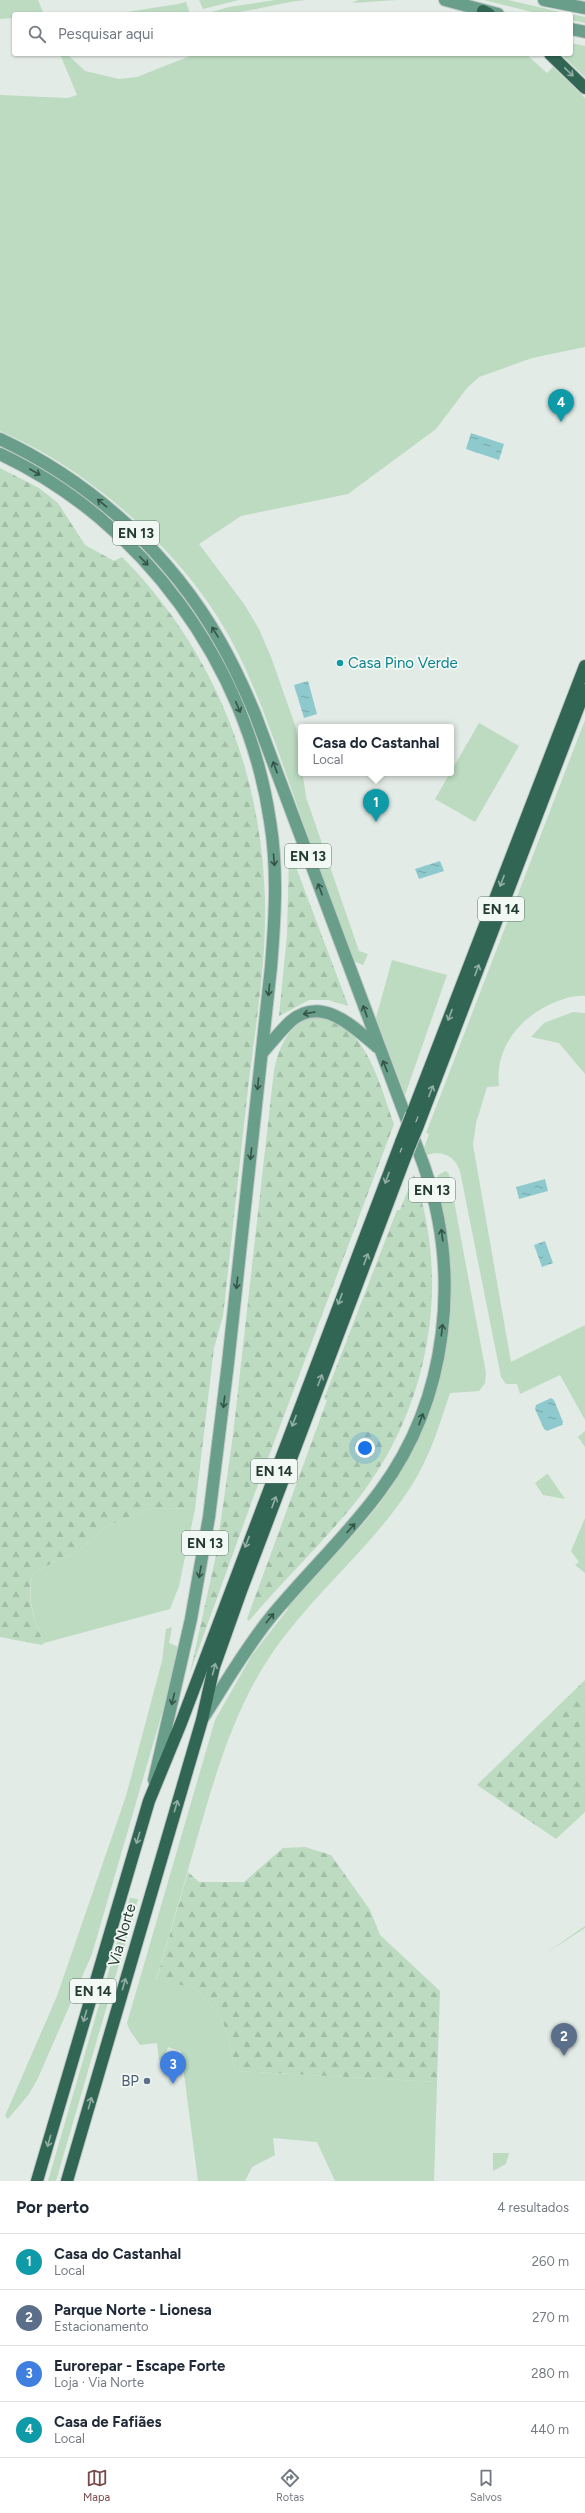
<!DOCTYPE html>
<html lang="pt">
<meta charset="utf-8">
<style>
body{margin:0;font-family:Figtree,sans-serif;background:#f2f2f3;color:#1f2937}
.you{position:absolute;left:365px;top:1448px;width:14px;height:14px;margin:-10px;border:3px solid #fff;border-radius:50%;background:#1a73e8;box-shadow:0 0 0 6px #1a73e833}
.badge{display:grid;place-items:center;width:26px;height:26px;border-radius:50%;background:#794a4b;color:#fff;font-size:13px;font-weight:700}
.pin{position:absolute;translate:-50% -33px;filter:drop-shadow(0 1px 2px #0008)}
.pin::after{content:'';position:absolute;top:21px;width:14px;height:12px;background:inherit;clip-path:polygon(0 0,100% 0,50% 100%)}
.popup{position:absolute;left:298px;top:724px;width:156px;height:52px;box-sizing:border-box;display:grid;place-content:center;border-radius:4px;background:#fff;filter:drop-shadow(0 1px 3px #0005);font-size:13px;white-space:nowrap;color:#747a83}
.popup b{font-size:15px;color:#1f2937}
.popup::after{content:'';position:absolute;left:50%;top:100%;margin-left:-8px;border:8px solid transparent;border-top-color:#fff}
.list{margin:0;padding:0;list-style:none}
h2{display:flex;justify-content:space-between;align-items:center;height:52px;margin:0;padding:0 16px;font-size:17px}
h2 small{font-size:13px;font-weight:400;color:#747a83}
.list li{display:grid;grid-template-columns:26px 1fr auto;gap:12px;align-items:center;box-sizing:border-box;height:56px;padding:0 16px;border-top:1px solid #e0e1e3}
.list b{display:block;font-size:15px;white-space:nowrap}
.list p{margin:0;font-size:13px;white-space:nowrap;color:#747a83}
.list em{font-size:13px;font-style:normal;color:#747a83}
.icon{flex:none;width:22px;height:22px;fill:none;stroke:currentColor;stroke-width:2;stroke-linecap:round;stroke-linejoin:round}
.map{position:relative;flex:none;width:585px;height:2181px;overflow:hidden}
.search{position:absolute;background:#fff;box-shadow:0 1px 3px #0004;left:12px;right:12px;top:12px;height:44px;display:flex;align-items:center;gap:10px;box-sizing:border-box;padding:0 14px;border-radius:4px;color:#747a83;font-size:15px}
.sheet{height:276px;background:#fff}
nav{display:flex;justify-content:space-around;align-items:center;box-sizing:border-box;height:56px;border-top:1px solid #e0e1e3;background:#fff;font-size:11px;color:#747a83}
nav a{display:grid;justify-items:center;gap:2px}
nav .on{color:#794a4b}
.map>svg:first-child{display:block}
.green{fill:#bcdbc1}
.forest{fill:url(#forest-firs)}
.water{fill:url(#water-ripples)}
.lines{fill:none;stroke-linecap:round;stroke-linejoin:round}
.major-casing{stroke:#c1c8c6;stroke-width:14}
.highway-casing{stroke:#c1c8c6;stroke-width:14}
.major{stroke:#699e8a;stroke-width:12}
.highway{stroke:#316554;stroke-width:12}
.highway-bridge-casing{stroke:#c1c8c6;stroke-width:14;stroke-linecap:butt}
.highway-bridge{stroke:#316554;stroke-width:12}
.oneway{stroke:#92aea4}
.oneway2{stroke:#345448}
.culture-dot{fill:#0f9aa8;stroke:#f2f8f4;stroke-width:1.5}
.service-dot{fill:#5c6f8a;stroke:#f2f8f4;stroke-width:1.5}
.labels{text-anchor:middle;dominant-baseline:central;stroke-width:3.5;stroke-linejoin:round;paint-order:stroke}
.shield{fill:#f2f8f4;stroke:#61746c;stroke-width:1}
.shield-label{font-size:14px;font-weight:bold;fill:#233b32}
.culture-label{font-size:15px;fill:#0d838f;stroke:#f2f8f4;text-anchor:start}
.street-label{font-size:15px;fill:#233b32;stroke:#f2f8f4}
.service-label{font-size:15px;fill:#4e5e75;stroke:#f2f8f4;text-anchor:end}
</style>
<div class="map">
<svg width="585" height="2181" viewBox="0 0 585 2181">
<defs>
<pattern id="forest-firs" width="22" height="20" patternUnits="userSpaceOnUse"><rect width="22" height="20" fill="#bcdbc1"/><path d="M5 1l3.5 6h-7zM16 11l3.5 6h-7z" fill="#a1bda6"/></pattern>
<pattern id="water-ripples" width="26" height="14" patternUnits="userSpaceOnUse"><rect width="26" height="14" fill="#8ecacd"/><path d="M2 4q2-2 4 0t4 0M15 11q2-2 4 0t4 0" fill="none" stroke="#74a5a7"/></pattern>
</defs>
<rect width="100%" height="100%" fill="#e2ebe6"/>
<g class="green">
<polygon points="0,0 38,0 44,14 14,14 14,18 0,19"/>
<polygon points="199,0 239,0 203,9"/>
<path d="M275,0H306C273,3 236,17 205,14L229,7Z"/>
<polygon points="358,0 397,0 352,3"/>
<polygon points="484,0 508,0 569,14 540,14"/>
<polygon points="186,2 190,14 114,14 178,4"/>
<polygon points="571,14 585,17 585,23 571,20"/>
<polygon points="571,43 585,46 585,77 561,54 571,54"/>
<path d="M60,54H67L85,71L119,79L137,77L195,54H526L547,73L553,67L585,98V347L532,358L479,377L467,388L436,429L348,494L241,516L199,544L244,604L259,629L271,657L296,728L306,797L359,951L368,954L363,965L354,961C335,909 315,858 297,805C277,748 258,689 229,636C182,551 89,469 0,431V95L68,98L77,95Z"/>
<path d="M585,720V996C575,995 567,998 558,1001C523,1014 494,1046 499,1086L487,1087L476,1123L473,1145L511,1362L585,1325V1420L560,1375L520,1394L517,1384H506L501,1377L460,1171C455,1156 442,1150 427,1155L424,1148L429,1134L426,1133Z"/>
<polygon points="479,723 519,746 475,822 435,799"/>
<polygon points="392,960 447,975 405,1095 376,1018"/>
<polygon points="573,1012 585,1013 585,1074 559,1043 531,1037 544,1023"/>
<path d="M446,1171L449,1174L486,1373L485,1383L479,1391L450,1393C440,1423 431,1453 415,1480C374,1548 307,1597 265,1664C232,1717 215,1776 198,1835C184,1884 170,1932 156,1980L194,1987L219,2014L228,2035L235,2071L437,2082L434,2181H335L317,2142L273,2138L275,2155L252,2167L245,2181H198L181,2051L168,2047L164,2059L159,2060L157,2043L140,2045L129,2029L127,2023L215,1720L252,1655L288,1609L286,1608C318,1573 352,1539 381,1502C447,1413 469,1289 436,1183L438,1175Z"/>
<polygon points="585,1431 585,1447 578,1437"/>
<polygon points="547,1474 548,1474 565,1499 543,1495 535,1483"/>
<path d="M149,1508L195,1509L179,1586L170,1609L44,1643C34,1618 26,1600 33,1573L80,1549L108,1526Z"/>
<polygon points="585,1518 585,1573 575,1565 579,1562 571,1551"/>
<polygon points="172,1627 169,1643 178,1647 167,1696 92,1954 38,2078 29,2094 8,2119 5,2116 57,1996 126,1796 162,1661 166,1629"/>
<polygon points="130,1898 138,1899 56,2181 48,2181"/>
<polygon points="585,1926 585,1928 546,1953"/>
<polygon points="493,2153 509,2153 506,2164 493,2171"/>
</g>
<g class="forest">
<path d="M0,468L39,488L58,503L85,545L114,561L122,557C208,643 257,759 264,880C269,946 257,1015 249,1080C240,1159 232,1237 223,1316L214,1348L195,1509L149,1508L108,1526L80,1549L33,1573C25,1600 34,1618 44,1643L42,1645L0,1637Z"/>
<polygon points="291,854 348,1005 348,1006 328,1000 309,1000 279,1016 287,935 289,855"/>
<path d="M312,1018C364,1014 380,1086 394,1124L253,1498L190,1673L216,1555L233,1435L274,1070C279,1048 288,1024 312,1018Z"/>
<path d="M414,1175C451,1282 430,1404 361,1495C327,1539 285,1578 249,1621L247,1619L327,1400L324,1399L397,1210H400Z"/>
<polygon points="585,1680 585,1812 556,1839 477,1785"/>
<polygon points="305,1847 331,1855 370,1910 380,1935 440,1991 437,2082 235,2071 228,2035 219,2014 194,1987 156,1981 188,1872 199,1882 244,1882 283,1848"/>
</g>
<g class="water">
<polygon points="471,433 504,444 499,460 466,449"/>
<polygon points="308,681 317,714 304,718 294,685"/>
<polygon points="440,861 444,871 419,879 415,869"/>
<polygon points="545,1179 548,1191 519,1199 516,1187"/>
<polygon points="545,1241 553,1263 542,1267 534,1245"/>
<polygon points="551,1398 554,1400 563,1422 562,1425 547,1431 544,1429 535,1409 536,1405"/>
</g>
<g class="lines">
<g class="major-casing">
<g id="major">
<polyline points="445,0 498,14"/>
<polyline points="544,0 585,8"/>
<polyline points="571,29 585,32"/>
<path d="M0,439C92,482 171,554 221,643C234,666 245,690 255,714L424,1166C461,1273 449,1398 380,1491C347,1536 306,1574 270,1618C245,1649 225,1684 203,1718"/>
<path d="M0,454C143,521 247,665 270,821C278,869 275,918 271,967L228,1363L209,1517L191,1619L154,1780"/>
<path d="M262,1053C271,1043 281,1030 291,1021C322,995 354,1027 377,1047"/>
</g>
</g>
<g class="highway-casing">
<g id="highway">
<polyline points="483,11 489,14"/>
<polyline points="550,54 585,88"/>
<polyline points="412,1114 585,666"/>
<polyline points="417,1128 585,690"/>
<polyline points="37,2181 149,1801 181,1723 401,1142"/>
<polyline points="67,2181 202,1720 214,1667 241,1591 406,1155"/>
</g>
</g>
<use href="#major" class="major"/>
<use href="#highway" class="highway"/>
<g class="highway-bridge-casing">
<g id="highway-bridge">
<polyline points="401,1142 412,1114"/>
<polyline points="406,1155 417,1128"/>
</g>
</g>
<use href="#highway-bridge" class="highway-bridge"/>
</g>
<defs><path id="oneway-shaft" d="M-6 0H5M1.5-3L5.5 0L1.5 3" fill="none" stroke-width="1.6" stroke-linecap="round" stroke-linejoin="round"/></defs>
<g class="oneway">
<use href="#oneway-shaft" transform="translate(569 72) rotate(44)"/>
<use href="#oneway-shaft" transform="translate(502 881) rotate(111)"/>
<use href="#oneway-shaft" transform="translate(477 970) rotate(-69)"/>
<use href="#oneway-shaft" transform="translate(450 1015) rotate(111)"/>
<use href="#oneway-shaft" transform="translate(431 1091) rotate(-69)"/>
<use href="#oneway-shaft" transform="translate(387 1178) rotate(111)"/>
<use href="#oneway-shaft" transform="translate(366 1259) rotate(-69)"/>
<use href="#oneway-shaft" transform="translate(340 1299) rotate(111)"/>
<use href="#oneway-shaft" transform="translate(320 1380) rotate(-69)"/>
<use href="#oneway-shaft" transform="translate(294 1421) rotate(111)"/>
<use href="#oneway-shaft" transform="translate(274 1502) rotate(-70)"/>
<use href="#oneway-shaft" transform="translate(247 1542) rotate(111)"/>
<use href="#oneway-shaft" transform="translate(214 1669) rotate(-75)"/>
<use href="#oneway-shaft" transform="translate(176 1806) rotate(-74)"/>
<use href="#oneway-shaft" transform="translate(138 1838) rotate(107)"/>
<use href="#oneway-shaft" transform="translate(124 1984) rotate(-74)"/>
<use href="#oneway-shaft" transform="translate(85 2016) rotate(106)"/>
<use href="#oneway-shaft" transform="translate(90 2103) rotate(-74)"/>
<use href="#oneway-shaft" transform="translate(49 2141) rotate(106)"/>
</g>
<g class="oneway2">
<use href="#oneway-shaft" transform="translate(35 472) rotate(30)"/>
<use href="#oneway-shaft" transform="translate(102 503) rotate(-141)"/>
<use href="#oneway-shaft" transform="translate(144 561) rotate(46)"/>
<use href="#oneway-shaft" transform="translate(215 632) rotate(-122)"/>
<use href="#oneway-shaft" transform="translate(238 707) rotate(67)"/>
<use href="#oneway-shaft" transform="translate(275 767) rotate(-110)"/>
<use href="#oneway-shaft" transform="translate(274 860) rotate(85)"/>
<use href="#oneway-shaft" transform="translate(320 889) rotate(-110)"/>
<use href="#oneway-shaft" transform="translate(269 990) rotate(96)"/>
<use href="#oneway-shaft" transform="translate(365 1011) rotate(-110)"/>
<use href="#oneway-shaft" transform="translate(309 1013) rotate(170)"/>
<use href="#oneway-shaft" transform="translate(385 1066) rotate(-112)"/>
<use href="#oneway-shaft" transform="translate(258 1084) rotate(96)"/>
<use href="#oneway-shaft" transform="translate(251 1154) rotate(96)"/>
<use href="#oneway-shaft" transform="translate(442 1235) rotate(-98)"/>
<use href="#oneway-shaft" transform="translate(237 1283) rotate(96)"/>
<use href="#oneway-shaft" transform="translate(442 1330) rotate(-83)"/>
<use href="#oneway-shaft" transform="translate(224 1402) rotate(97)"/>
<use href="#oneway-shaft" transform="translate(421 1419) rotate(-70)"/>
<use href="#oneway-shaft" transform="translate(351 1528) rotate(-48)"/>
<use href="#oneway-shaft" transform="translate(200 1572) rotate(100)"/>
<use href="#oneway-shaft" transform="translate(270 1618) rotate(-51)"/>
<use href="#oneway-shaft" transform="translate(173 1699) rotate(104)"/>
</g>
<circle class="culture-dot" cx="340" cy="663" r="4"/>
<circle class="service-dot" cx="147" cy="2081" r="4"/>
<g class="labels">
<g class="shield">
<rect x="113" y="521" width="46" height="24" rx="3"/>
<rect x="285" y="844" width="46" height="24" rx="3"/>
<rect x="478" y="897" width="46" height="24" rx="3"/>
<rect x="409" y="1178" width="46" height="24" rx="3"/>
<rect x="251" y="1459" width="46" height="24" rx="3"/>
<rect x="182" y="1531" width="46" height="24" rx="3"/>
<rect x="70" y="1979" width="46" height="24" rx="3"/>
</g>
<g class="shield-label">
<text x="136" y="533">EN 13</text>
<text x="308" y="856">EN 13</text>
<text x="501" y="909">EN 14</text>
<text x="432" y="1190">EN 13</text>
<text x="274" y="1471">EN 14</text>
<text x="205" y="1543">EN 13</text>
<text x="93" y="1991">EN 14</text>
</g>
<g class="culture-label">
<text x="348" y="663">Casa Pino Verde</text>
</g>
<g class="street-label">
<text transform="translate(122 1935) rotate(-74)">Via Norte</text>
</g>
<g class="service-label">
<text x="139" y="2081">BP</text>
</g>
</g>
</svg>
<div class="you"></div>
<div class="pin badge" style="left:376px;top:822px;background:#0f9aa8">1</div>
<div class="popup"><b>Casa do Castanhal</b>Local</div>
<div class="pin badge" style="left:564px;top:2056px;background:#5c6f8a">2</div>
<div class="pin badge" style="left:173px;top:2084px;background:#3f7fe0">3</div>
<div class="pin badge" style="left:561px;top:422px;background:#0f9aa8">4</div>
<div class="search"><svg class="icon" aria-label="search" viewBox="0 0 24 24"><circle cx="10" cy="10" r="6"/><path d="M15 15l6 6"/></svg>Pesquisar aqui</div>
</div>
<section class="sheet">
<h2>Por perto<small>4 resultados</small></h2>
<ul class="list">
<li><span class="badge" style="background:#0f9aa8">1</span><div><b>Casa do Castanhal</b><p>Local</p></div><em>260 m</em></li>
<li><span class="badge" style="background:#5c6f8a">2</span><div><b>Parque Norte - Lionesa</b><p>Estacionamento</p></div><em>270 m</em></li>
<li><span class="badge" style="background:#3f7fe0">3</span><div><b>Eurorepar - Escape Forte</b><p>Loja · Via Norte</p></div><em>280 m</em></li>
<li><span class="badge" style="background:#0f9aa8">4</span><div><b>Casa de Fafiães</b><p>Local</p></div><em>440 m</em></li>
</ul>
</section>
<nav>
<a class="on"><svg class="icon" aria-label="map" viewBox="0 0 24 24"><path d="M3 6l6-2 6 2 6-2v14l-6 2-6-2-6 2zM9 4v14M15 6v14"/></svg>Mapa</a>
<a><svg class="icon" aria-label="directions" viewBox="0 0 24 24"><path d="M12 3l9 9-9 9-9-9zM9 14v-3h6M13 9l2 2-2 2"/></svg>Rotas</a>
<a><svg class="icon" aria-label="saved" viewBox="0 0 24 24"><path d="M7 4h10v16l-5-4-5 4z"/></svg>Salvos</a>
</nav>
